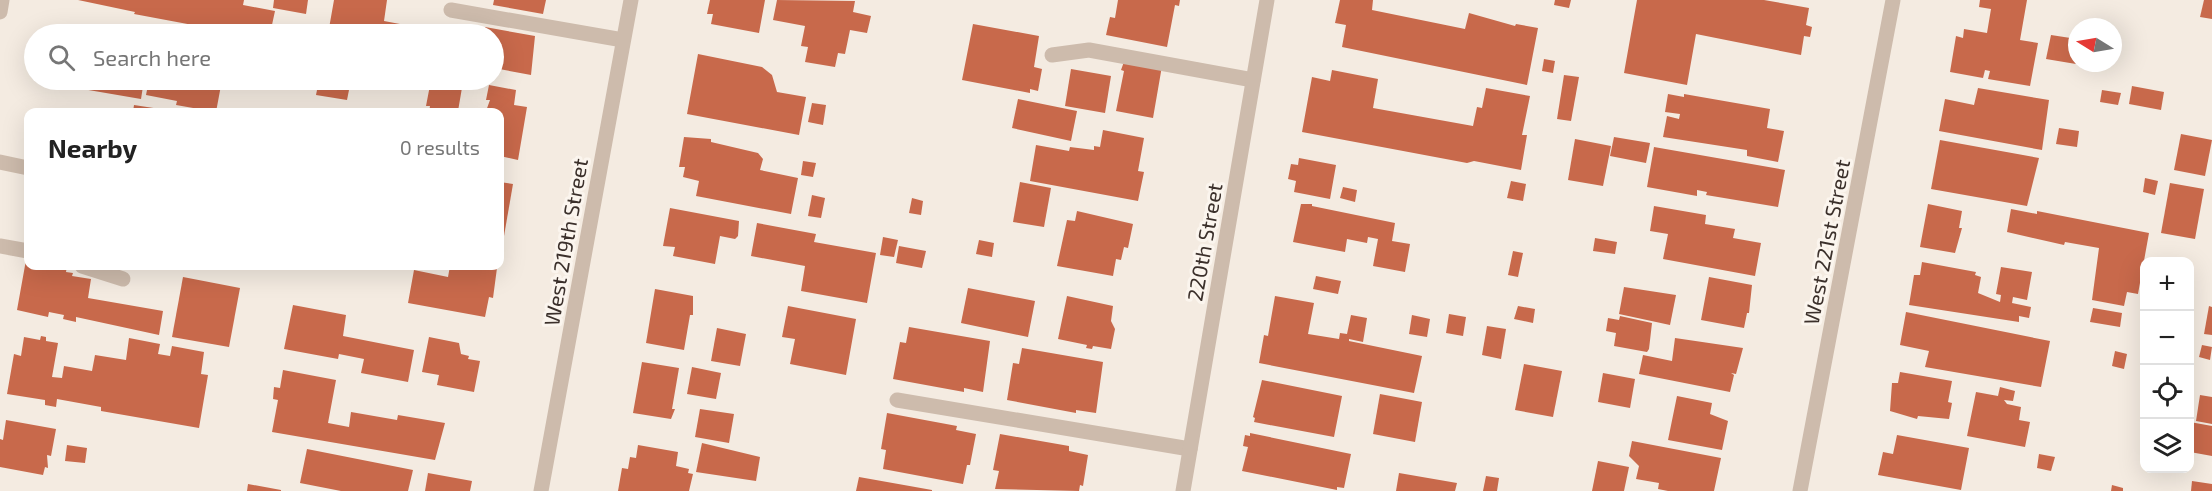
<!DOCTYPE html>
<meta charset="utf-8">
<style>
body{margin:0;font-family:"Exo 2",sans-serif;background:#f2f2f2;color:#222}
.controls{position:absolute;right:18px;bottom:18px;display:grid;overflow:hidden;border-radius:12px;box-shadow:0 6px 24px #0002}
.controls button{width:54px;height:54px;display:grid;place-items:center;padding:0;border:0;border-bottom:2px solid #e0e0e0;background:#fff;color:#222;font:30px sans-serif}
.compass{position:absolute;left:2068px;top:18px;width:54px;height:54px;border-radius:50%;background:#fff;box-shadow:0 6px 24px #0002;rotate:281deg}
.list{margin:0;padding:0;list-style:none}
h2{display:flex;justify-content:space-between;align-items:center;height:78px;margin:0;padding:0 24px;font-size:26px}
h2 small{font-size:20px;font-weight:400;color:#767676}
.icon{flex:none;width:33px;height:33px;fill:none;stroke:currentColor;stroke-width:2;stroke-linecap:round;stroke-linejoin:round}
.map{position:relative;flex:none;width:2212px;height:491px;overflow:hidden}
.search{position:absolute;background:#fff;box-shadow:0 6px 24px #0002;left:24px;top:24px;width:480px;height:66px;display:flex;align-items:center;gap:15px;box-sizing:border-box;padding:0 21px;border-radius:33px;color:#767676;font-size:22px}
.panel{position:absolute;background:#fff;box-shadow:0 6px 24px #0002;left:24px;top:108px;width:480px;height:162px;border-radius:12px}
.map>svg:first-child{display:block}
.building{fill:#c8694b}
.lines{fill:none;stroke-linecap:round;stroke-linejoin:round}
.minor{stroke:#cdbbac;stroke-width:15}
.labels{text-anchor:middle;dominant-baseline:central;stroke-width:6;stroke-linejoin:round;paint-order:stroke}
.street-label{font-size:21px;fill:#3b302b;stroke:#fbf5ee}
</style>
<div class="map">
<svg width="2212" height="491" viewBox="0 0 2212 491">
<rect width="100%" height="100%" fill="#f4ebe1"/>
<g class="building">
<polygon points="78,0 244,0 243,5 275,11 270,34 241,34 134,14 135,12"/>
<polygon points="274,0 308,0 306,14 273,8"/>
<polygon points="334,0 387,0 384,21 453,34 328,34"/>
<polygon points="494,0 546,0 543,14 493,5"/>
<polygon points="710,0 765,0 759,33 711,24 713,14 707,14"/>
<polygon points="777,0 855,1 853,12 871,16 867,33 850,30 845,54 838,53 835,67 805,62 808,47 801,46 805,26 773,20"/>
<polygon points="1118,0 1180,0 1179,6 1175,5 1167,47 1106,35 1110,17 1115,18"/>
<polygon points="1340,0 1373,0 1372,10 1465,29 1469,13 1515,26 1516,24 1538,28 1527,85 1342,47 1346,25 1335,23"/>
<polygon points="1555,0 1571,0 1569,8 1554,5"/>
<polygon points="1637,0 1764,0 1809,8 1806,25 1812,27 1810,37 1804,36 1801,55 1696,34 1687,85 1624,73"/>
<polygon points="1980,0 2027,0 2020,40 2038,43 2030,86 1988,79 1990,71 1985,70 1983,78 1950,72 1956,36 1963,38 1964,29 1987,33 1991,9 1979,7"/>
<polygon points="2204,0 2212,0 2212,19 2200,17"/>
<polygon points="973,24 1039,36 1034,67 1042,69 1038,91 1030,89 1030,93 962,80"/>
<polygon points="485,27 535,36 531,75 494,68 494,34 484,34"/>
<polygon points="2051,35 2077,39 2076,64 2046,59"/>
<polygon points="698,54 762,67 772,75 777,92 806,97 799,135 687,114"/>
<polygon points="1125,59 1162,66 1153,118 1116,111 1124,71 1121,70"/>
<polygon points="1544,59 1555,61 1553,73 1542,71"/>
<polygon points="1071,69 1111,76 1105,113 1065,106"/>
<polygon points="1332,70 1378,79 1373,108 1473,126 1477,107 1482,108 1486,88 1530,96 1522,135 1527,135 1521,170 1474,161 1467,163 1302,132 1312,77 1330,81"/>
<polygon points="1564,75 1579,77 1571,121 1557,119"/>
<polygon points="66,80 144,80 141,99 65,86"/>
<polygon points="149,80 222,80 216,112 176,105 177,101 146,95"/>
<polygon points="319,80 351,80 347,100 316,95"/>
<polygon points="431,80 463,82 458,111 429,112 430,106 426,106"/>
<polygon points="489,85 516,90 514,105 527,107 518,160 500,156 500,112 486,111 490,100 486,100"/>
<polygon points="2132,86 2164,92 2161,110 2129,104"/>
<polygon points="1978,88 2049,100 2042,150 1939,131 1945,99 1974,105"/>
<polygon points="2102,90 2121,93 2118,105 2100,102"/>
<polygon points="1668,94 1684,97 1684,94 1770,109 1767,128 1784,131 1778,162 1747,156 1747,150 1663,137 1667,116 1679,119 1680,114 1665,112"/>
<polygon points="1018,99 1077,111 1071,141 1012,128"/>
<polygon points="812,103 826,105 823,125 808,122"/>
<polygon points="134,105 173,111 173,112 133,112"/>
<polygon points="2059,128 2079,131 2077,147 2056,144"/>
<polygon points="1103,130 1144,138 1138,171 1144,172 1138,201 1030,181 1036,145 1069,151 1070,147 1094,150 1094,146 1100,147"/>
<polygon points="2181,134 2212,140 2205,176 2174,170"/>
<polygon points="684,137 711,139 711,142 758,153 763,159 760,170 798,178 791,214 696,196 699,181 683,177 685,167 679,167"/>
<polygon points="1614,137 1650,143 1646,163 1610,156"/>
<polygon points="1575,139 1611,146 1603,186 1568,180"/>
<polygon points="1940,140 2039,158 2027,206 1931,189"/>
<polygon points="1654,147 1785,170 1778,207 1706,195 1707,192 1697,190 1697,196 1647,187"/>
<polygon points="1299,158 1336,165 1330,199 1294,192 1296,181 1288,179 1291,164 1298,165"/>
<polygon points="803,161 816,163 813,177 801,175"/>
<polygon points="2145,178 2158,181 2155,195 2143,192"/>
<polygon points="1511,181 1526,184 1523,201 1507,198"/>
<polygon points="500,182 513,184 504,236 500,235"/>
<polygon points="1020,182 1051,188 1044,227 1013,222"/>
<polygon points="2170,183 2204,189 2195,239 2161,233"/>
<polygon points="1343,187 1357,190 1355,202 1340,198"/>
<polygon points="812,195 825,198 821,218 808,216"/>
<polygon points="912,198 923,201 921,215 909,213"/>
<polygon points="1301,204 1312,204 1312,206 1395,223 1392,241 1410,244 1405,272 1373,266 1378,239 1368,237 1367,243 1347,239 1345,252 1293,242"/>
<polygon points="1928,204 1962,211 1959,228 1962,228 1955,253 1920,247"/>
<polygon points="1654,206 1706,215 1705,224 1735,229 1733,238 1761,243 1755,276 1663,259 1668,234 1650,231"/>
<polygon points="670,208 739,221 738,236 735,239 720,236 715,264 673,256 675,247 663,246"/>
<polygon points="2011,209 2037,214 2037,211 2149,233 2138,294 2127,292 2124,306 2092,300 2099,248 2065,242 2064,245 2007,232"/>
<polygon points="1077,211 1133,224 1128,248 1124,247 1121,260 1116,259 1113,276 1057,266 1067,220 1075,221"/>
<polygon points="757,223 816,234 814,242 876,253 867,303 801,291 805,266 751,256"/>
<polygon points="883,237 898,240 894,257 880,255"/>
<polygon points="1595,238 1617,242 1615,254 1593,251"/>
<polygon points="979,240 994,243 992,257 976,254"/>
<polygon points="899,246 926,251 922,268 896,263"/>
<polygon points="1513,251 1523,253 1518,277 1508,275"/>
<polygon points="26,260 28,266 67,266 66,272 73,273 72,276 91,279 88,298 163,311 159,335 76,317 76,322 63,319 64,315 49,312 48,317 17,310"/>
<polygon points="1922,262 1976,272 1975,275 1981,277 1978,293 2000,302 2001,295 1996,294 2001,267 2032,272 2027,300 2013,297 2012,303 2031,307 2029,318 2019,316 2019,322 1909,305 1914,275 1920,275"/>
<polygon points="450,266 497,268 493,298 489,297 485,317 408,303 414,270 448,277"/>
<polygon points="1316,276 1341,281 1338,294 1313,289"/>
<polygon points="183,277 240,288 229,347 172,337"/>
<polygon points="1709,277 1752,285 1749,313 1747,313 1744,328 1701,320"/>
<polygon points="1624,287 1676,295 1670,325 1619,314"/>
<polygon points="968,288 1035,301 1028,337 961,323"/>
<polygon points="655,289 693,296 693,315 690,315 684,350 646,343"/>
<polygon points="1067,296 1113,306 1111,321 1115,329 1111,349 1093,346 1092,349 1086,348 1087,345 1058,339"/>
<polygon points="1275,296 1314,303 1308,334 1339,339 1340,333 1347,334 1351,315 1367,318 1363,342 1349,339 1349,341 1422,356 1414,393 1259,363 1264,335 1268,336"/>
<polygon points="293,305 346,315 343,336 414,350 408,382 361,373 364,359 339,354 338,359 284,349"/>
<polygon points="788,306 856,319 846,375 790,364 795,339 782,337"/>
<polygon points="1518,306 1535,309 1533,323 1514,319"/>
<polygon points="2209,306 2212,307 2212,335 2204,334"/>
<polygon points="2093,308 2122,313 2120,327 2090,322"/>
<polygon points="1906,312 2050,341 2041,387 1925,367 1929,351 1900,345"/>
<polygon points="1449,314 1466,317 1463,336 1446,333"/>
<polygon points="1412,315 1430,319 1427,337 1409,334"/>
<polygon points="1620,316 1652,323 1649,349 1647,352 1614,346 1616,333 1606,331 1608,318 1619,320"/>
<polygon points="1487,326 1506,329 1501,359 1482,355"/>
<polygon points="909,327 990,341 983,392 964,388 964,392 893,379 900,342 906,343"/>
<polygon points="717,328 746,334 740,366 711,361"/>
<polygon points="41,336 46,337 46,341 58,343 52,377 62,378 64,366 92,371 95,355 126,360 129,338 160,344 158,354 170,356 172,346 204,352 201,374 208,375 199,428 101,411 101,407 57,399 56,407 45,405 45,400 7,394 14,354 21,356 24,337 40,340"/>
<polygon points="429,337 459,343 461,354 469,356 468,359 480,361 474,392 437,385 439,375 422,372"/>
<polygon points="1675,338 1743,348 1736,374 1731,373 1734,375 1730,392 1639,374 1643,355 1672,361"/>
<polygon points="2202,345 2212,347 2210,360 2199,357"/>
<polygon points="1022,348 1103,362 1096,413 1076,410 1076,413 1007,400 1013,363 1019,364"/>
<polygon points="2115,351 2127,354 2124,369 2112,366"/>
<polygon points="642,362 679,368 672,409 675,409 671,419 633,413"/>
<polygon points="1524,364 1562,371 1553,417 1515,410"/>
<polygon points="692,367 721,373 716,399 687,394"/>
<polygon points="283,370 336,380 328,423 349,427 351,412 397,420 398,415 445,423 435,460 272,432 278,400 273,399 274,387 280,388"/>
<polygon points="1900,372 1952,381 1948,402 1952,403 1949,419 1918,416 1917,419 1890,411 1892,383 1898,383"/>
<polygon points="1603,373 1635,379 1630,408 1598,402"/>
<polygon points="1262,380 1342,396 1334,437 1254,422 1255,418 1253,417"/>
<polygon points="2000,387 2015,391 2013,401 2004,400 2007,404 2021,407 2019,420 2030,422 2025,447 1967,436 1976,392 1998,396"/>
<polygon points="1380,394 1422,402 1415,442 1373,434"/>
<polygon points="2200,395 2212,397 2212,424 2196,421"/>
<polygon points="1677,396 1712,403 1710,414 1728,421 1722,450 1668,440"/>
<polygon points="700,409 734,414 729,443 695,437"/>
<polygon points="887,413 957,426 956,430 976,434 970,465 967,465 963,484 883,469 886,450 881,449"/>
<polygon points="6,420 56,429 51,456 47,455 48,468 45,467 43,475 0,467 0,439 3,440"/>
<polygon points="2190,422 2212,426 2212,456 2190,452"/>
<polygon points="1250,433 1351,454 1344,488 1337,487 1337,490 1242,471 1248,447 1243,446 1245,435 1250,436"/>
<polygon points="1000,434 1069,446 1069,451 1088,455 1083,486 1080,485 1079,491 995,489 999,471 993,470"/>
<polygon points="1897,435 1969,448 1961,490 1878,475 1883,452 1893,454"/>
<polygon points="1632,441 1721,458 1714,491 1668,491 1658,489 1659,483 1636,479 1639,466 1629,456"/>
<polygon points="702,443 760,457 756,481 696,472"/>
<polygon points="67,445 87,448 85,463 65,461"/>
<polygon points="638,445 678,452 676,466 689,469 688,473 693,474 689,491 618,491 622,468 628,469 630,457 636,458"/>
<polygon points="307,449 413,470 408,491 341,491 300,483"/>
<polygon points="2039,454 2055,457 2051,471 2037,468"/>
<polygon points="1598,461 1629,467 1624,491 1592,491"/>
<polygon points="428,473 472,481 470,491 425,491"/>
<polygon points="1399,473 1457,483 1455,491 1396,491"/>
<polygon points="1486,476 1499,478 1497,491 1483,491"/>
<polygon points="859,477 932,490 932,491 856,491"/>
<polygon points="2192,481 2212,484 2212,491 2191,491"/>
<polygon points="248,484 281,490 281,491 247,491"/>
<polygon points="2112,485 2123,488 2123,491 2111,491"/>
</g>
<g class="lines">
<g class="minor">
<polyline points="451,10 623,40"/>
<polyline points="0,12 2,0"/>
<polyline points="1052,55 1089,50 1253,80"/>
<polyline points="0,162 28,168"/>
<polyline points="0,246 28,251"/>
<polyline points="82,266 123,279"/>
<polyline points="897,400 1190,449"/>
<polyline points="541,491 631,0"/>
<polyline points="1183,491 1267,0"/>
<polyline points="1800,491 1893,0"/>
</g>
</g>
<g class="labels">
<g class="street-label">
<text transform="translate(565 242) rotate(-80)">West 219th Street</text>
<text transform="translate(1204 242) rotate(-80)">220th Street</text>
<text transform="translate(1826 242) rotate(-79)">West 221st Street</text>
</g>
</g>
</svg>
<div class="controls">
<button>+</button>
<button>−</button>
<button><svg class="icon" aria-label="locate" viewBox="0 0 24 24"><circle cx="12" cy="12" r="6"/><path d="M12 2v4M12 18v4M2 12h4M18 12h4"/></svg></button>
<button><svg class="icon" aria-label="layers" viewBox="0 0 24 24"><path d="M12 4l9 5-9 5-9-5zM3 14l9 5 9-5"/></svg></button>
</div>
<svg class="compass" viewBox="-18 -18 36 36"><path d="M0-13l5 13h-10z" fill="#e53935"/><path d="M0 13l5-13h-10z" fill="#767676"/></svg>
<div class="search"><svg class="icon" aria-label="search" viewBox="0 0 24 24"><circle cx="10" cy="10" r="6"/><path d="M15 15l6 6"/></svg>Search here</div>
<section class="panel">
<h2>Nearby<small>0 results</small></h2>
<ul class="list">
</ul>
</section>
</div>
